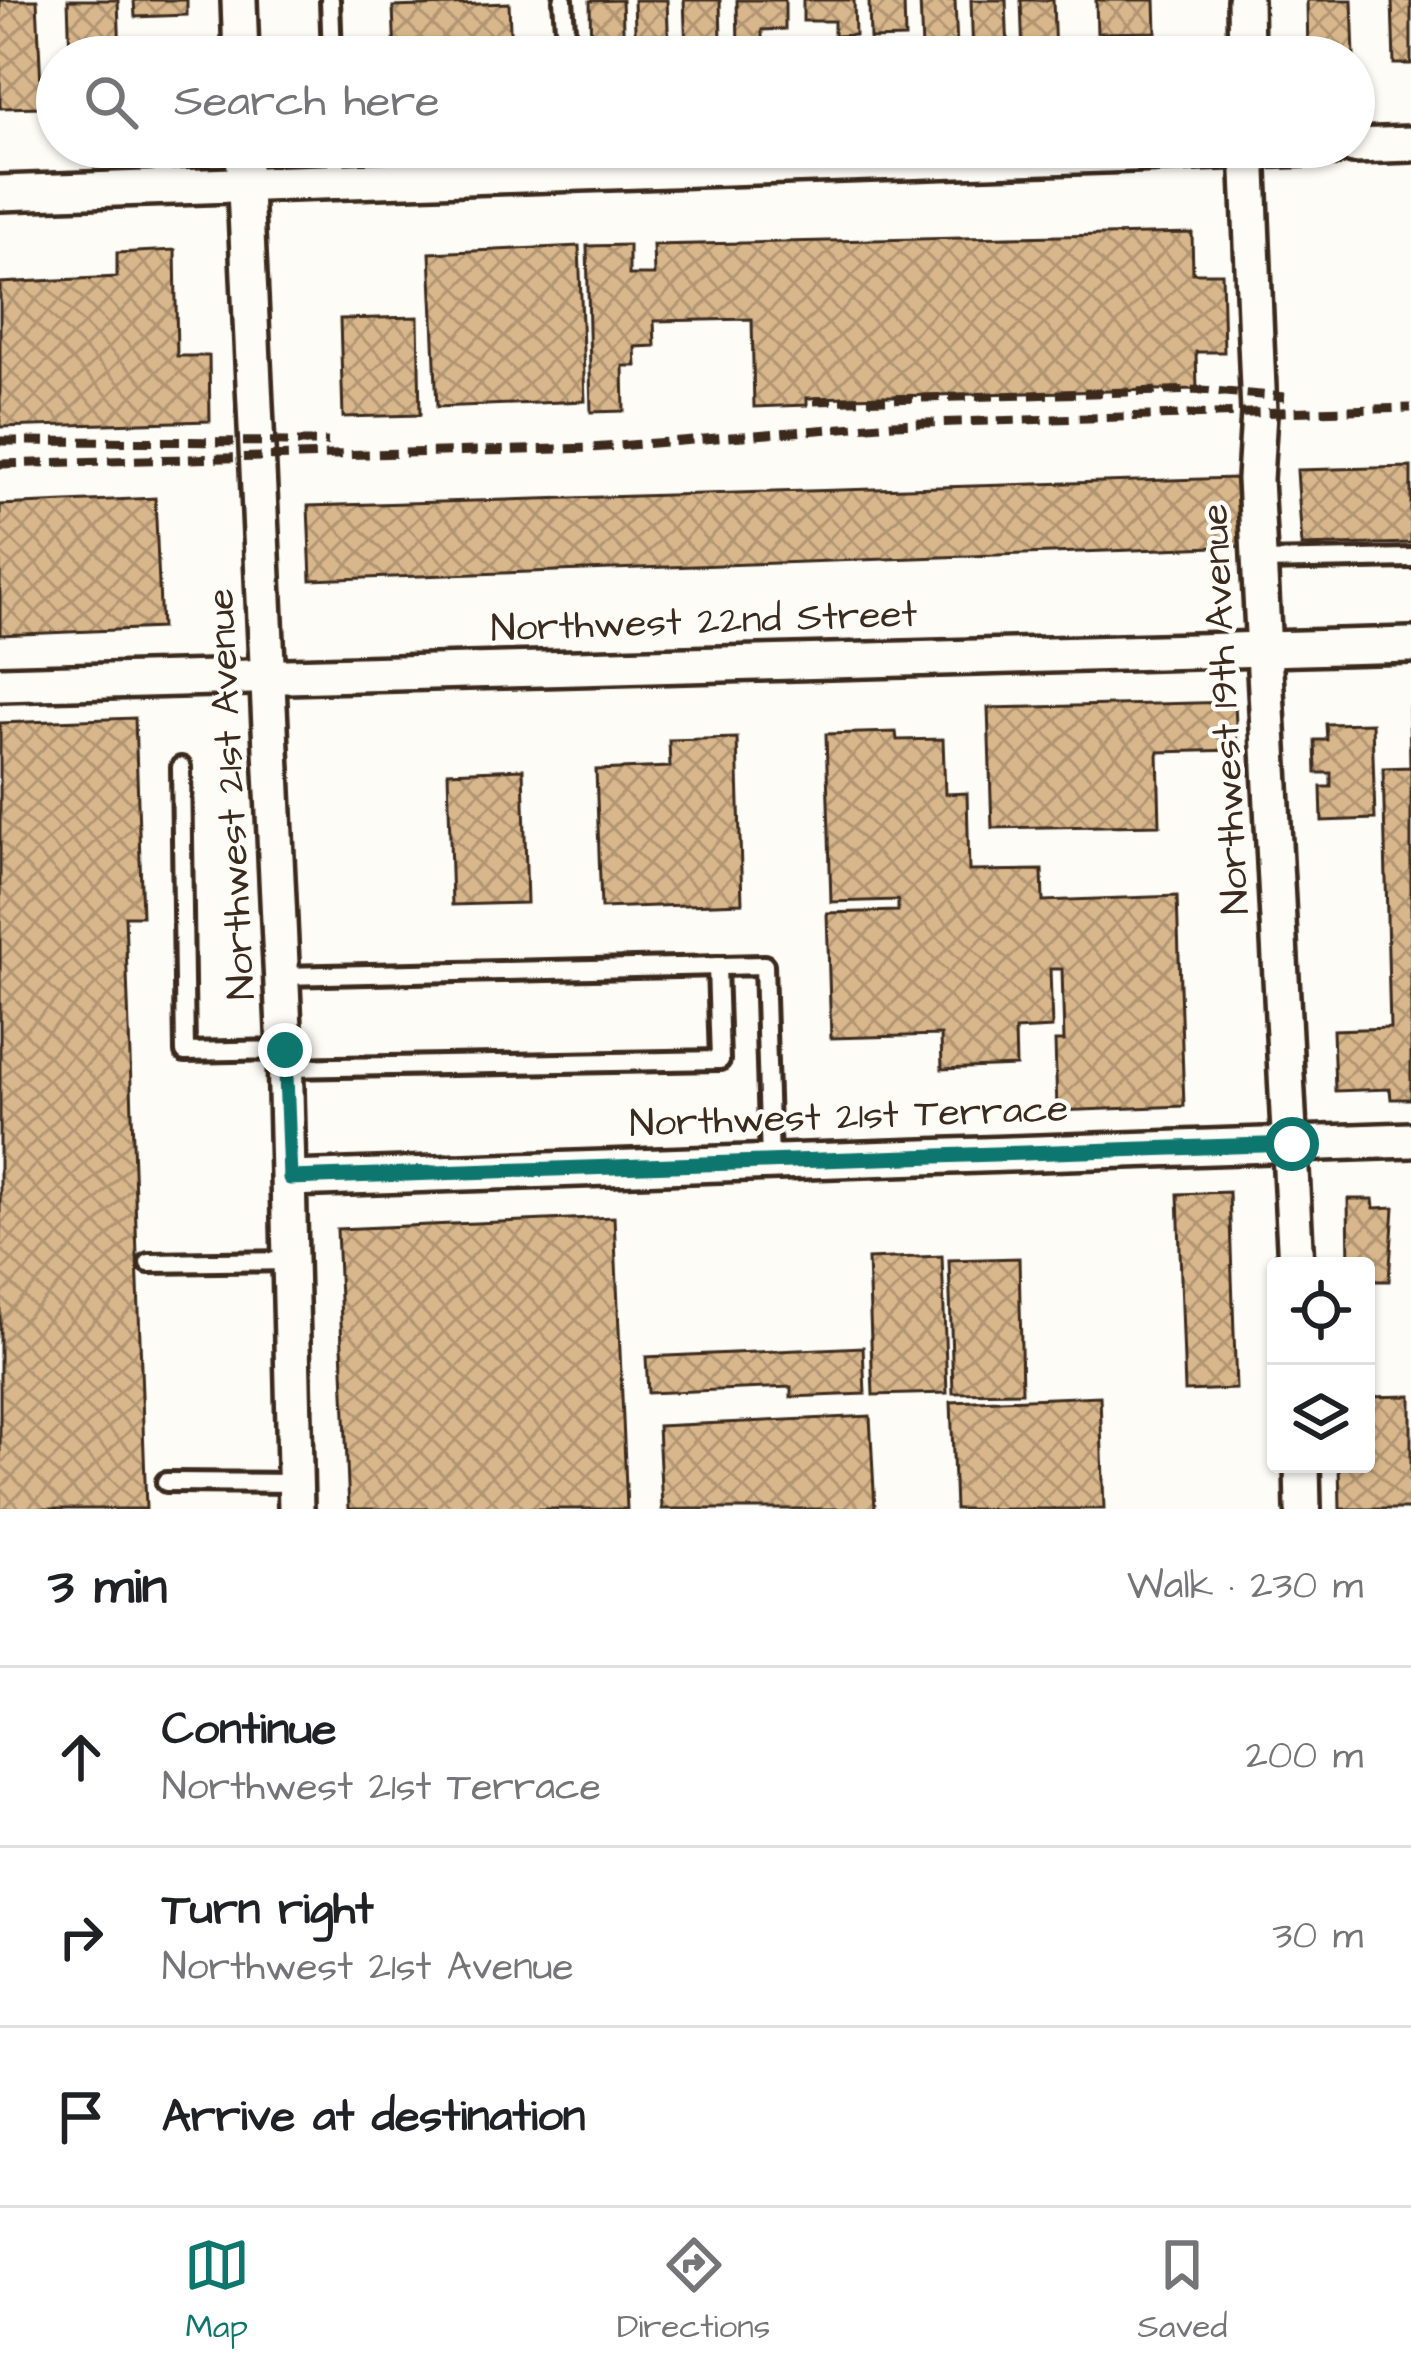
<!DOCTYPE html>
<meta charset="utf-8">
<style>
body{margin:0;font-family:"Architects Daughter",sans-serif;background:#f6f6f6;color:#202124}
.controls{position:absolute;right:36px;bottom:36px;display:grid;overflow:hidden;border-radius:12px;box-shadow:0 3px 9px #0004}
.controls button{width:108px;height:108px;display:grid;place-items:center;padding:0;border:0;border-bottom:3px solid #e0e0e0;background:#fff;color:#202124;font:60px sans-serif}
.stop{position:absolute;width:36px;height:36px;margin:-27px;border:9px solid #0f766e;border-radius:50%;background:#fff}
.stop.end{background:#0f766e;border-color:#fff;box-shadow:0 3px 12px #0008}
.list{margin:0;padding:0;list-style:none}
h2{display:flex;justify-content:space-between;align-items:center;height:156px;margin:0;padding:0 48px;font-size:51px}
h2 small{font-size:39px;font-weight:400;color:#757577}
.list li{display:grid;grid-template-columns:78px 1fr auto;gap:36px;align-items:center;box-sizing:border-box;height:180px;padding:0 48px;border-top:3px solid #e0e0e0}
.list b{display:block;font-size:45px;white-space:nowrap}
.list p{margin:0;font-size:39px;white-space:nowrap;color:#757577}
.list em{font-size:39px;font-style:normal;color:#757577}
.icon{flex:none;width:66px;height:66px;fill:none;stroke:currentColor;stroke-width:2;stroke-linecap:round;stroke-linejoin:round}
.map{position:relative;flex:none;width:1411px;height:1509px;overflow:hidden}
.search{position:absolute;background:#fff;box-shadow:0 3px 9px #0004;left:36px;right:36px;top:36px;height:132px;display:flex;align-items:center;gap:30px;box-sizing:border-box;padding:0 42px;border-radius:66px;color:#757577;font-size:45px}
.sheet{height:696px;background:#fff}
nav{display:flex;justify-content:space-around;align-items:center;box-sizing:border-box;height:168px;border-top:3px solid #e0e0e0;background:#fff;font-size:33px;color:#757577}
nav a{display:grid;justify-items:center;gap:6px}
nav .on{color:#0f766e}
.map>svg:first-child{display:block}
.building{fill:url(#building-cross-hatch);stroke:#3b2a1e;stroke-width:3}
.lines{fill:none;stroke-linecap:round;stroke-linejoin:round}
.service-casing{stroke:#3b2a1e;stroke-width:26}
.minor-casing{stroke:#3b2a1e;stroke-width:42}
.service{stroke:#fdfcf7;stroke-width:16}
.minor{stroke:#fdfcf7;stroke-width:33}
.rail{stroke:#3b2a1e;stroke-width:9;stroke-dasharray:18 9;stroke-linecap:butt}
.route{stroke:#0f766e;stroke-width:15}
.labels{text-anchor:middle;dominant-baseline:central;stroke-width:9;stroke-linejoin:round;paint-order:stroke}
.street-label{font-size:39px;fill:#3b2a1e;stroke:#fdfcf7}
</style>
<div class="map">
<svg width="1411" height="1509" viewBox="0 0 1411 1509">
<defs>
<pattern id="building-cross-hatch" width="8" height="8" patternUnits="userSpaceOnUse" patternTransform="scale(3)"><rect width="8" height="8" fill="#d9b78c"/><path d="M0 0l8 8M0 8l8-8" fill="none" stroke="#b19572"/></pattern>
</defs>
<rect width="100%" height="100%" fill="#fdfcf7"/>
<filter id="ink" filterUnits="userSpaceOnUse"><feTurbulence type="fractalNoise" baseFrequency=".00833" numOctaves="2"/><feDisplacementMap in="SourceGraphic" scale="24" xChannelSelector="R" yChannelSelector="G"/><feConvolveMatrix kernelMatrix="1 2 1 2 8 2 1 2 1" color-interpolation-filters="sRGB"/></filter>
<g filter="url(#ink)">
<g class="building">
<polygon points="0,0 37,0 42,107 0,108"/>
<polygon points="68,0 118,0 120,57 70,57"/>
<polygon points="134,0 187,0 187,15 135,17"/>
<polygon points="622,0 624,57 591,57 590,1"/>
<polygon points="634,0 667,0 669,56 636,57"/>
<polygon points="684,0 720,0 721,43 686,51"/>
<polygon points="737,0 785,0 785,29 762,30 762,45 738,46"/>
<polygon points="803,0 854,0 855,35 834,36 834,21 803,21"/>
<polygon points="869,0 904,0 905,38 870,39"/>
<polygon points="920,0 955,0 957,48 922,49"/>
<polygon points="971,0 1006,0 1008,57 973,57"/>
<polygon points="1021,0 1053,0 1055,57 1023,57"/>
<polygon points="1096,0 1155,0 1156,32 1097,33"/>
<polygon points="1307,0 1352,0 1354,57 1308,57"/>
<polygon points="1392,0 1411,0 1411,64 1394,64"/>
<polygon points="509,3 511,57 395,57 393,7"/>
<polygon points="1192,233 1193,273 1222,273 1224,352 1196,352 1197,389 807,398 807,405 754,407 752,319 654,321 655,346 635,347 636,366 623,366 624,411 591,412 587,246 629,245 629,275 654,275 653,245"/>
<polygon points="579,246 585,401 437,407 430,253"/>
<polygon points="175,250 177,356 209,356 210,421 0,427 0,283 117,277 117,253"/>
<polygon points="418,317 420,415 343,417 340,319"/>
<polygon points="1411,467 1411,543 1302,546 1297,470"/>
<polygon points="1235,478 1243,546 311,580 308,506"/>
<polygon points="155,498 161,628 0,635 0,505"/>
<polygon points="1235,702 1237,750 1158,752 1160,825 992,828 988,708"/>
<polygon points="1409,708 1411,708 1411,1099 1391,1099 1390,1089 1335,1091 1333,1030 1390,1028 1383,768 1410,767"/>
<polygon points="135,718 142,916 125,916 146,1509 0,1509 0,723"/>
<polygon points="1372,723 1375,819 1322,821 1321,787 1331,787 1331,773 1316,773 1315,740 1327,740 1326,724"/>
<polygon points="896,732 897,740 943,739 945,794 967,793 969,871 1042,870 1043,901 1177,896 1184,1106 1057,1111 1055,1041 1064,1041 1062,969 1050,969 1052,1028 1015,1030 1016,1066 942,1069 941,1035 831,1038 827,913 898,911 898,900 831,902 826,734"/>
<polygon points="737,738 742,903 601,908 596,770 670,767 669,740"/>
<polygon points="523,769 527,903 452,905 448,772"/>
<polygon points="1229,1192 1236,1389 1185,1391 1178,1194"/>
<polygon points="1348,1199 1373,1199 1374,1208 1394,1207 1389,1281 1366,1281 1366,1266 1349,1266"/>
<polygon points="614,1217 627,1509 349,1509 337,1229"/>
<polygon points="942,1256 947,1393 873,1395 868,1259"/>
<polygon points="1019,1258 1022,1392 953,1393 949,1260"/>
<polygon points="863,1347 865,1394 791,1397 791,1387 648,1393 646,1357"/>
<polygon points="1100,1396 1104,1509 955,1509 951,1402"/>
<polygon points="1411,1396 1411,1509 1340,1509 1339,1464 1366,1464 1366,1397"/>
<polygon points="870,1416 875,1509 662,1509 658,1426"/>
</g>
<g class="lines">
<g class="service-casing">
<g id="service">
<polyline points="330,0 332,57"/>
<polyline points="563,0 567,57"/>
<polyline points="336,147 337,182"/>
<polyline points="1261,561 1411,558"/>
<polyline points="181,767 185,1052 285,1050"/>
<polyline points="282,976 764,965 770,1162"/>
<polyline points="285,1068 720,1060 717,966"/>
<polyline points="149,1263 291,1261"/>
<polyline points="166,1482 295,1483"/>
</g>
</g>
<g class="minor-casing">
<g id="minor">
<polyline points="239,0 241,57"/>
<polyline points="1245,0 1246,57"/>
<polyline points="1354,146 1411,144"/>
<polyline points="243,147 285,1050 296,1509"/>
<polyline points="1248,147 1259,413 1255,479 1296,1266"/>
<polyline points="0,193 1335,147"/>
<polyline points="0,684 1411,645"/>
<polyline points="290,1179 1411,1140"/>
<polyline points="1302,1464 1303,1509"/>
</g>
</g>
<use href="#service" class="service"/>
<use href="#minor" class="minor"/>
<g class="rail">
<polyline points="814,401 1202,390 1285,397"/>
<polyline points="0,441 328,442"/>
<polyline points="0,464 592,448 893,424 1411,408"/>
</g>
</g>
</g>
<g class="lines" filter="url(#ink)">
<polyline class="route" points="285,1050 290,1178 1292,1144"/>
</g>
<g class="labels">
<g class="street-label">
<text transform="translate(704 622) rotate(-2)">Northwest 22nd Street</text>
<text transform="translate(1226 709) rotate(-93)">Northwest 19th Avenue</text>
<text transform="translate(232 794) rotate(-93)">Northwest 21st Avenue</text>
<text transform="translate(849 1117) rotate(-2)">Northwest 21st Terrace</text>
</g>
</g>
</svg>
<div class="controls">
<button><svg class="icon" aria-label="locate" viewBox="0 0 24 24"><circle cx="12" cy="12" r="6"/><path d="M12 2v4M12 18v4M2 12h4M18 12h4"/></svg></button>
<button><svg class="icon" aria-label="layers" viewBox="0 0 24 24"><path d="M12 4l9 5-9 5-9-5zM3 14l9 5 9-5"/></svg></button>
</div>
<div class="stop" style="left:1292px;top:1144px"></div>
<div class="stop end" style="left:285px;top:1050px"></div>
<div class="search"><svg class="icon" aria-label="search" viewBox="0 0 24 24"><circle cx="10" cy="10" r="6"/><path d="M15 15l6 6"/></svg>Search here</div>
</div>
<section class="sheet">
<h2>3 min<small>Walk · 230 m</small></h2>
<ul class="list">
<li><svg class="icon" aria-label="ahead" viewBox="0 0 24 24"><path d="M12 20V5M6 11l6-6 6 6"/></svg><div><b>Continue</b><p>Northwest 21st Terrace</p></div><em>200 m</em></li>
<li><svg class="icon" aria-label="right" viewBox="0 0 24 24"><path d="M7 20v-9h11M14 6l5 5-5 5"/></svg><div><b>Turn right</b><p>Northwest 21st Avenue</p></div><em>30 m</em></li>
<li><svg class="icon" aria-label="arrive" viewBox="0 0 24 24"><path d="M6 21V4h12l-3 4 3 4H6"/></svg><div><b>Arrive at destination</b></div></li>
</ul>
</section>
<nav>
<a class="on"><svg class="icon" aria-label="map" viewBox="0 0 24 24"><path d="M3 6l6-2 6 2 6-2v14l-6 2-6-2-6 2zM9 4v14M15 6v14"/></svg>Map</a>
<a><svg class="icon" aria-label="directions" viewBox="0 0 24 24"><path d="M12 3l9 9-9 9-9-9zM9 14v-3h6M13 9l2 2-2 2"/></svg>Directions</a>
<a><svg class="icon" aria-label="saved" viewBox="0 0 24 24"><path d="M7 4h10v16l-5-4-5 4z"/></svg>Saved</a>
</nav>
